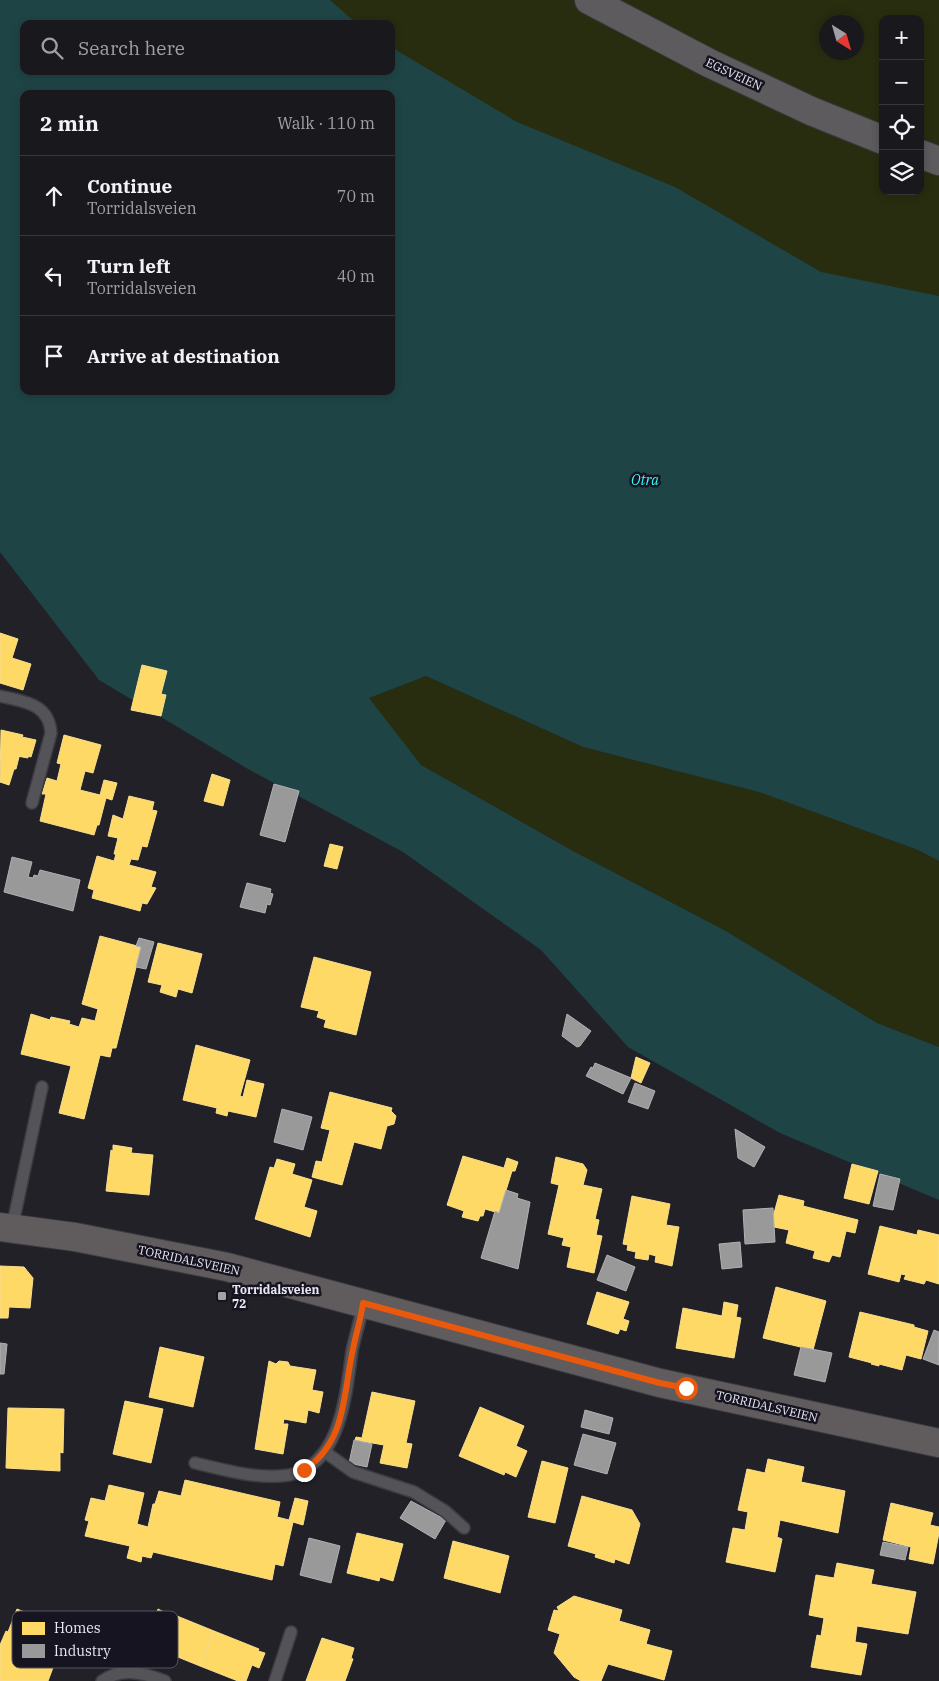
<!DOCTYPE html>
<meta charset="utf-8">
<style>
body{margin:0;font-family:"IBM Plex Serif",serif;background:#26262a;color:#f1f3f6}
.controls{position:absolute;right:15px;top:15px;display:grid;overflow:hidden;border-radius:10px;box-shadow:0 2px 8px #0003}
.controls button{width:45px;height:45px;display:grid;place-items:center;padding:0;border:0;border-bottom:1px solid #37383b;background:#19191d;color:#f1f3f6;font:25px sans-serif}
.compass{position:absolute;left:819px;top:15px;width:45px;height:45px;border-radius:50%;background:#19191d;box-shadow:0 2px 8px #0003;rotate:143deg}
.stop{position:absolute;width:15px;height:15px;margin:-11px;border:4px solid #ea580c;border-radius:50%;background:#fff}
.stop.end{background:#ea580c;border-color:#fff;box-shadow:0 1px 5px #0008}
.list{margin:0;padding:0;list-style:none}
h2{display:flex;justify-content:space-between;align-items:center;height:65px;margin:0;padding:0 20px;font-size:21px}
h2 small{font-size:16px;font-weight:400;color:#9fa0a4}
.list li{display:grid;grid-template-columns:32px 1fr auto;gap:15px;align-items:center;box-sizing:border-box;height:80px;padding:0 20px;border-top:1px solid #37383b}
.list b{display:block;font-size:19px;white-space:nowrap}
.list p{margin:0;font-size:16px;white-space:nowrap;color:#9fa0a4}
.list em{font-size:16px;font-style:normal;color:#9fa0a4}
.icon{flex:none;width:28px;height:28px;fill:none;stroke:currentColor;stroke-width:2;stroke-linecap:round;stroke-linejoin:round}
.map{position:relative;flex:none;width:939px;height:1681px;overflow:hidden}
.search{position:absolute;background:#19191d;box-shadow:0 2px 8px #0003;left:20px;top:20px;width:375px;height:55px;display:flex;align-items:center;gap:12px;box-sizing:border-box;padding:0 18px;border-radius:10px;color:#9fa0a4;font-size:19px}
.panel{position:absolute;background:#19191d;box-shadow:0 2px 8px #0003;left:20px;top:90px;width:375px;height:305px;border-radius:10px}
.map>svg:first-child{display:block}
.green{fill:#282d10;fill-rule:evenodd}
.water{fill:#1f4445;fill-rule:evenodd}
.homes{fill:#ffd966;stroke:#f8de90}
.industry{fill:#999;stroke:#b1b1b3}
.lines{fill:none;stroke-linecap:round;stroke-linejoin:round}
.lane-casing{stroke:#3b3b41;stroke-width:14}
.secondary-casing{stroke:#3b3b41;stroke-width:30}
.primary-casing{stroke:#3b3b41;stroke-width:30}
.lane{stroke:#545358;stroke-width:11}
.secondary{stroke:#5d5b5d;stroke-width:28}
.primary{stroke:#605b5d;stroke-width:28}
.route{stroke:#ea580c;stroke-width:6}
.poi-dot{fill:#a3a2aa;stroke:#161420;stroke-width:2}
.labels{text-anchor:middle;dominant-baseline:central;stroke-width:5;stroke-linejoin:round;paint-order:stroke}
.street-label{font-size:12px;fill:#e9e8f1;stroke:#161420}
.poi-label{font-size:12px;font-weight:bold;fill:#e9e8f1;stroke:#161420;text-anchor:start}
.water-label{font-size:14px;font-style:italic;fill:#37fafc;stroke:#161420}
.key{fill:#161420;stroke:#55545f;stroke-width:1}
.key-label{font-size:14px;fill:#e9e8f1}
</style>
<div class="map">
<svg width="939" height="1681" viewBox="0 0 939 1681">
<rect width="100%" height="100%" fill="#212127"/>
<g class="green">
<path d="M0,0H939V505L391,94H24ZM883,19H920V191H883ZM826,22H856V52H826ZM24,24H391V71H24Z"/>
<polygon points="426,676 583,747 759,792 918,850 939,861 939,1047 877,1023 726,931 573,851 421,765 368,698"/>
</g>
<path class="water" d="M0,0H330L357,24H24V71H391V47L517,122L675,187L821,272L939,296V861L918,850L759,792L583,747L426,676L369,698L421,765L573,851L726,931L877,1023L939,1047V1200L780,1133L628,1047L541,950L403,852L248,769L99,680L0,552ZM24,94H391V391H24Z"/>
<g class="homes">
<polygon points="0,633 18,639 12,658 31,664 23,690 0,683"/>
<polygon points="142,665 167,671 161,694 166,695 161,716 131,710"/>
<polygon points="1,730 23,735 22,737 36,740 31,757 28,756 28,758 17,756 19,757 16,769 14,769 9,785 0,782"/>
<polygon points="64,735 101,745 93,773 85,771 80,790 100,795 104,780 117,783 112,800 106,798 99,825 97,825 94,835 40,821 46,794 42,794 47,778 57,781 61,764 57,763"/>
<polygon points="212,774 230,780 223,806 204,801"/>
<polygon points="129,796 154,802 152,810 157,811 147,847 142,846 138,860 131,859 129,865 156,872 151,887 156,888 147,904 142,903 140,911 92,898 94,890 88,888 97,856 114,861 116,854 114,854 118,838 108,836 113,815 123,819"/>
<polygon points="330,844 343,847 337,869 324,866"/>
<polygon points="100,936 141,947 116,1048 112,1048 110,1057 100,1055 84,1119 59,1113 71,1066 21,1054 31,1014 50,1020 51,1017 70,1021 69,1024 79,1027 82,1018 95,1021 98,1009 82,1004"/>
<polygon points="158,943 202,954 192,993 178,989 176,997 160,992 162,985 148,982"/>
<polygon points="314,957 371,972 356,1035 324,1027 326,1020 317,1017 319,1011 301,1007"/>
<polygon points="196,1045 250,1060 240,1096 243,1097 247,1080 264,1084 256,1117 228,1111 227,1116 216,1113 217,1108 183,1100"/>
<polygon points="636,1057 650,1063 641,1083 631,1078"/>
<polygon points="330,1092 392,1108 391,1111 396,1116 394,1124 387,1126 381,1149 354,1142 342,1185 312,1177 316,1161 322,1162 330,1130 321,1128"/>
<polygon points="113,1145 132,1148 131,1153 153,1155 149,1195 106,1191 111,1150 113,1151"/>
<polygon points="463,1156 504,1168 507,1158 518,1162 515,1171 512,1171 499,1213 485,1209 483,1216 480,1216 478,1221 462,1217 464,1211 447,1205"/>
<polygon points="556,1157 583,1164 587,1170 583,1185 602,1189 595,1219 599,1220 596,1235 602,1236 594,1273 567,1267 571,1247 562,1245 564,1238 548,1234 559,1185 551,1183"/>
<polygon points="277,1159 295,1164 292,1174 312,1180 304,1207 317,1211 310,1237 255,1219 270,1167 274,1168"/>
<polygon points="852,1164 878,1171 869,1204 844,1198"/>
<polygon points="779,1195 804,1201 803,1206 858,1220 855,1233 846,1231 840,1257 832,1255 829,1262 813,1258 815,1251 786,1243 789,1230 774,1227 773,1217"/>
<polygon points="632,1196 670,1204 666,1225 679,1227 672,1266 655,1262 656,1256 649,1254 648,1260 635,1258 636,1252 627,1250 628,1245 623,1244"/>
<polygon points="880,1226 917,1235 918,1230 939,1235 939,1284 926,1280 924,1284 904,1279 906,1275 901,1274 899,1282 868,1274"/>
<polygon points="0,1266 24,1267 33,1278 30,1308 9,1307 8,1318 0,1318"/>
<polygon points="776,1287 826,1301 813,1350 763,1338"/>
<polygon points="597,1292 629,1302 623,1319 629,1321 626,1331 620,1329 618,1334 587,1324"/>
<polygon points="724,1302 738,1305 736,1317 741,1318 734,1358 676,1348 683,1308 722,1316"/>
<polygon points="860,1312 914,1325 914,1327 928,1331 921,1359 906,1355 902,1370 879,1364 879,1366 871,1364 872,1363 849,1357"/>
<polygon points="160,1347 204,1357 193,1407 149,1397"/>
<polygon points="269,1361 276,1364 279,1361 288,1362 290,1366 316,1370 312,1390 323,1392 319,1413 308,1410 306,1423 284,1419 283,1424 288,1424 283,1454 255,1449"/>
<polygon points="372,1392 415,1401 406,1443 412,1444 407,1468 380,1463 384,1445 355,1440 356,1437 362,1438"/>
<polygon points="125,1401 163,1409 151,1463 113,1454"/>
<polygon points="480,1407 524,1426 516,1446 527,1451 516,1477 505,1472 504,1475 459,1456"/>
<polygon points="8,1408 64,1409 63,1453 60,1452 60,1471 6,1468"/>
<polygon points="768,1459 804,1467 801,1482 845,1491 838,1533 780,1520 777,1537 782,1539 775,1572 726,1562 733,1528 745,1530 748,1512 738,1510 747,1469 765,1473"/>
<polygon points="542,1461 568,1468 555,1523 528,1517"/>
<polygon points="185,1480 280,1502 277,1517 289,1520 295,1498 308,1501 303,1525 293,1522 283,1566 275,1564 272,1580 153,1552 151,1558 142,1556 141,1562 127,1558 130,1546 85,1536 89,1521 85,1520 91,1498 105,1501 109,1485 144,1493 137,1524 148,1527 153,1504 155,1504 159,1491 181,1496"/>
<polygon points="582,1496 632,1510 640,1524 629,1564 615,1559 614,1563 595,1557 596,1554 568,1546"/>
<polygon points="891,1503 933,1513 930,1525 939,1527 939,1533 933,1564 909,1559 911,1547 883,1540"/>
<polygon points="357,1533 403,1544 393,1581 380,1577 379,1581 347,1573"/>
<polygon points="453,1541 509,1556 500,1593 444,1578"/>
<polygon points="837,1563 874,1570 871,1584 916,1592 908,1634 857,1626 855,1642 867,1644 861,1675 811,1667 817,1635 821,1636 824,1618 809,1615 816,1575 834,1578"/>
<polygon points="574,1596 622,1610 619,1621 650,1630 646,1644 672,1651 664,1680 608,1664 601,1681 581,1681 574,1677 554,1653 560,1634 548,1630 554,1610 559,1611 557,1607"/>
<polygon points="17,1609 52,1623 43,1646 45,1647 45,1649 58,1654 48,1681 0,1681 0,1645 6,1631 8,1632"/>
<polygon points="158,1609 176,1618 177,1616 214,1631 200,1666 163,1651 164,1649 153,1645 155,1640 147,1636"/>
<polygon points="214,1631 259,1649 258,1651 265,1653 259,1668 252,1665 246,1681 238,1681 200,1666"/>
<polygon points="322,1638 354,1648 351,1658 353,1659 345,1681 306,1681"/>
</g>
<g class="industry">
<polygon points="274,784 299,791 285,842 260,835"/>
<polygon points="12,857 32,862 28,877 33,878 34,875 38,876 40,870 80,880 73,911 4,892"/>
<polygon points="247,883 271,889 270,893 273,894 270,905 267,904 265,913 240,907"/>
<polygon points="139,938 154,942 146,969 136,967 141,947 136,946"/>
<polygon points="567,1014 591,1031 580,1046 577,1047 562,1036"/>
<polygon points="595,1063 631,1078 623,1094 586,1076 591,1067 593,1068"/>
<polygon points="635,1083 655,1091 648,1109 628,1102"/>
<polygon points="282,1109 312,1117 303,1150 274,1142"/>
<polygon points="735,1129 765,1147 754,1167 738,1158"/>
<polygon points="880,1174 900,1179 893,1210 873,1206"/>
<polygon points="506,1190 518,1194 517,1198 530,1202 518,1269 481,1258 495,1211 499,1213"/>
<polygon points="773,1208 775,1242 745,1244 743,1210"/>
<polygon points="740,1242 742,1267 722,1269 719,1244"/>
<polygon points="607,1255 635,1267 626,1291 597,1280"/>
<polygon points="934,1330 939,1332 939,1365 923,1359"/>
<polygon points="0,1343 7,1344 4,1374 0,1374"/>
<polygon points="801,1347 832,1353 825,1382 794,1375"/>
<polygon points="585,1410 613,1418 609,1434 581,1427"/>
<polygon points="583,1434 616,1443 607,1474 574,1465"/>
<polygon points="354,1440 372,1444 367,1467 349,1463"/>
<polygon points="411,1501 446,1520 435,1539 400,1518"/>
<polygon points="309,1538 340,1546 331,1583 300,1575"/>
<polygon points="883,1542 908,1547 905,1560 880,1555"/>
</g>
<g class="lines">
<g class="lane-casing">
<g id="lane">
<path d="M0,696C24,702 49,703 51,733L32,803"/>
<polyline points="12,1228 42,1087"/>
<polyline points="325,1452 353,1472 414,1492 445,1511 464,1528"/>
<path d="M195,1463C225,1470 258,1480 289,1475C341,1465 346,1393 352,1351C355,1335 361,1320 363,1303"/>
<path d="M102,1681C122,1667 144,1673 165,1681"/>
<polyline points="275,1681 291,1632"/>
</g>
</g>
<g class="secondary-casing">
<g id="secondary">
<polyline points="589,0 709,63 811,111 883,140"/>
<polyline points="920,154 939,161"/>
</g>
</g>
<g class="primary-casing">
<polyline id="primary" points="0,1227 75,1237 227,1267 660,1383 939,1443"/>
</g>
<use href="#lane" class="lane"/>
<use href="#secondary" class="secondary"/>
<use href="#primary" class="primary"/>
</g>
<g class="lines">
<path class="route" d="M304,1470C347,1442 343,1393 353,1349C356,1333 361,1319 363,1303L660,1383L686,1388"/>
</g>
<rect class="poi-dot" x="217" y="1291" width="10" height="10" rx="2.5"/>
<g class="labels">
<g class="street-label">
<text transform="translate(734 74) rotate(25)">EGSVEIEN</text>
<text transform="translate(189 1260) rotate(12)">TORRIDALSVEIEN</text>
<text transform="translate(767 1406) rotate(13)">TORRIDALSVEIEN</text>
</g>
<g class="poi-label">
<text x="232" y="1289">Torridalsveien<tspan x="232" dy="14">72</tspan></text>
</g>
<g class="water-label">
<text x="645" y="480">Otra</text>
</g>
</g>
<rect x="12" y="1611" width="166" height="57" rx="8" class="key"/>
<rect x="22" y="1622" width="23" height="13" fill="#ffd966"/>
<rect x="22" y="1644" width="23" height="14" fill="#999"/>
<g class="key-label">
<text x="54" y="1633">Homes</text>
<text x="54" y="1656">Industry</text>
</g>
</svg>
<div class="controls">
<button>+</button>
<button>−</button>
<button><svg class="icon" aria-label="locate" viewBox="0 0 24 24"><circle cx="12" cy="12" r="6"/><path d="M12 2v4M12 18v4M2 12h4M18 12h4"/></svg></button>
<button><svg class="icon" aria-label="layers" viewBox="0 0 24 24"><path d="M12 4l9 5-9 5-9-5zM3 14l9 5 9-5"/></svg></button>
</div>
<svg class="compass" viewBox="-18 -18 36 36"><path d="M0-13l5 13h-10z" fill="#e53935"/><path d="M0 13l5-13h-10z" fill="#9fa0a4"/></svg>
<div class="stop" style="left:686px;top:1388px"></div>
<div class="stop end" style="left:304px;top:1470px"></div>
<div class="search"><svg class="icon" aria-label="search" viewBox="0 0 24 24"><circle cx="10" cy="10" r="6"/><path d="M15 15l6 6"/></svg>Search here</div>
<section class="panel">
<h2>2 min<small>Walk · 110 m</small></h2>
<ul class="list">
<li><svg class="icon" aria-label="ahead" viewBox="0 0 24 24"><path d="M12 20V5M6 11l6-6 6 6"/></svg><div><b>Continue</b><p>Torridalsveien</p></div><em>70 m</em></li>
<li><svg class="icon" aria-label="left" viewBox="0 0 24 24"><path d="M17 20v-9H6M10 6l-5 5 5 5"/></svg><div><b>Turn left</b><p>Torridalsveien</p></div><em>40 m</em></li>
<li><svg class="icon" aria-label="arrive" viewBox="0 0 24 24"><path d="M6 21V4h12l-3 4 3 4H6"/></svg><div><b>Arrive at destination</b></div></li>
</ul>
</section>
</div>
